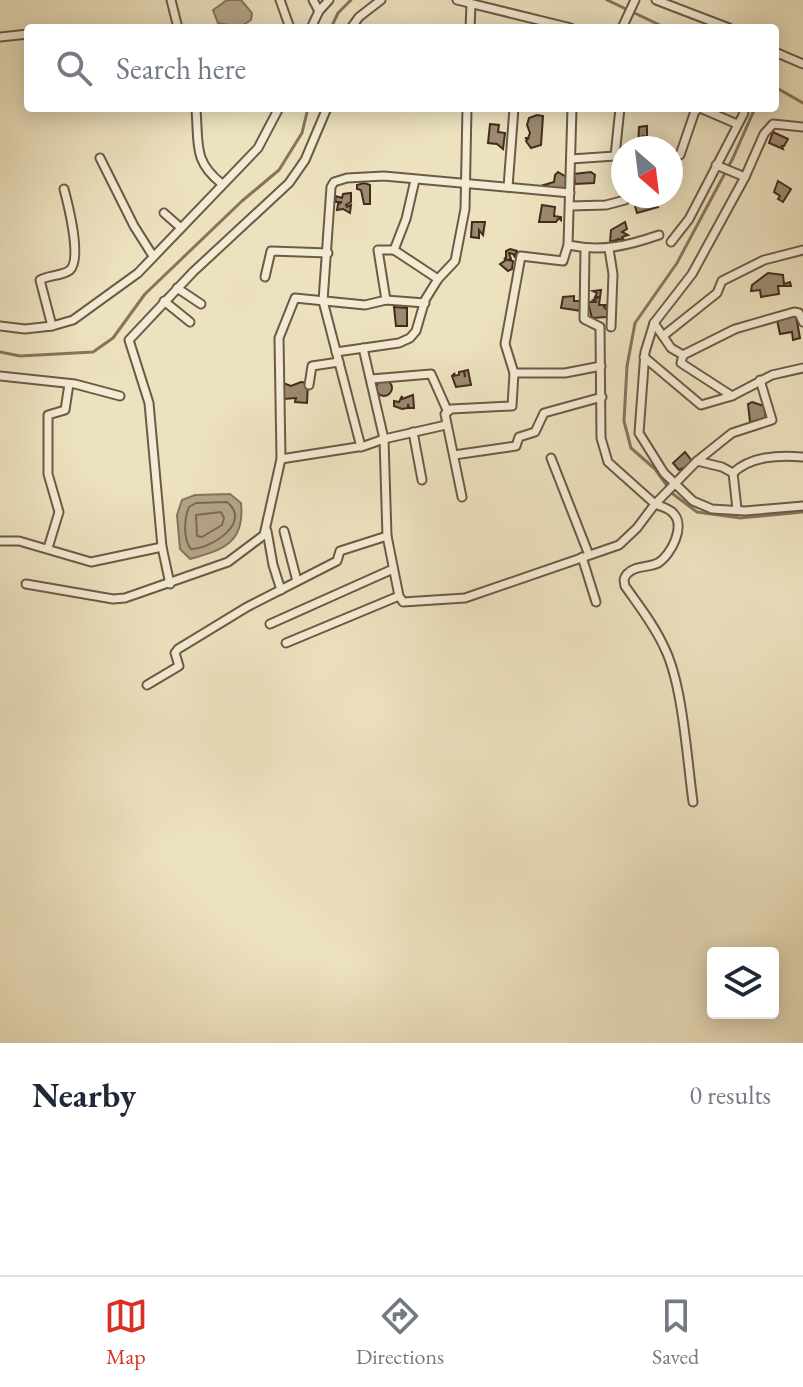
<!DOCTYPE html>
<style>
body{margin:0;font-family:"EB Garamond",serif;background:#f6f6f7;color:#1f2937}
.controls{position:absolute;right:24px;bottom:24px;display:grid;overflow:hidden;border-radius:8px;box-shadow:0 4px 20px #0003}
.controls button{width:72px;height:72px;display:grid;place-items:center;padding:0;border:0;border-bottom:2px solid #e0e1e3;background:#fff;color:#1f2937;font:40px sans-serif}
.compass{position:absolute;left:611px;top:136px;width:72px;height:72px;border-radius:50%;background:#fff;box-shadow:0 4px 20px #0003;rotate:152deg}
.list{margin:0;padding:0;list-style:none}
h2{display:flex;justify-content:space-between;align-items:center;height:104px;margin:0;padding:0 32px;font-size:34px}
h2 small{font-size:26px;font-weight:400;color:#747a83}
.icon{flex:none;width:44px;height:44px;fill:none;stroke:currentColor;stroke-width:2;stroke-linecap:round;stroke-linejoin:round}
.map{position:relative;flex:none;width:803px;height:1043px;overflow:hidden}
.search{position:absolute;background:#fff;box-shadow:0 4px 20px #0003;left:24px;right:24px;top:24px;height:88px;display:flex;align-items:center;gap:20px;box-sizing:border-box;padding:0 28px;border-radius:8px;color:#747a83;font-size:30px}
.sheet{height:232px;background:#fff}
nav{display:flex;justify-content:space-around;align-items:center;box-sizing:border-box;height:112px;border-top:2px solid #e0e1e3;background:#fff;font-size:22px;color:#747a83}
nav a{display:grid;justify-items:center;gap:4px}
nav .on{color:#d93025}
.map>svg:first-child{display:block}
.water{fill:#b3a488;stroke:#86745d;stroke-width:2}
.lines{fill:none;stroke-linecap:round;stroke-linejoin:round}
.shore{stroke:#7b6852;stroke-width:2}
.stream{stroke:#86745d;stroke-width:3}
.building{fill:#9b8a71;stroke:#432b1c;stroke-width:2}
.street-casing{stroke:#6e5945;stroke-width:11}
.street{stroke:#f3ecd5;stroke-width:7}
</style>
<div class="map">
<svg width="803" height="1043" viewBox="0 0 803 1043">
<rect width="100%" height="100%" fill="#ede2bf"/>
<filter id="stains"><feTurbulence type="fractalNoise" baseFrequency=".0025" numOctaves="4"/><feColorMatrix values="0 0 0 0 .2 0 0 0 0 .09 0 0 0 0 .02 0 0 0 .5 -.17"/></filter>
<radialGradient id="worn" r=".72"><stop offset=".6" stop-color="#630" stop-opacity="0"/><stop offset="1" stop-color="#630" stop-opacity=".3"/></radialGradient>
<g class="water">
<polygon points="227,0 241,0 252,13 251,20 240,27 218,23 213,10"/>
<path d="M230,494L241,503C245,542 224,550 190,559L180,549L177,515L182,500L195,495Z"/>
</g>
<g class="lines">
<g class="shore">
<path d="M227,502C253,523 210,549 191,549C183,539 184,519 189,507L196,503Z"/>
<polygon points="221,512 224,518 222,525 202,537 197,536 196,515"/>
</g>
<g class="stream">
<polyline points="607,0 666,28"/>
<polyline points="331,28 338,13 351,0"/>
<polyline points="775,87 803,103"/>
<polyline points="755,108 733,158 677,263 635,323 627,366 624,421 631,448 655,469 673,494 697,512 740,518 803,512"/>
<polyline points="0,352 20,356 93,352 113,338 145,294 242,201 279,170 302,133 308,108"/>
</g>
</g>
<g class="building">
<polygon points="537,115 543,116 541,145 531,148 526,141 528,139 525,138 528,138 530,133 527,125 529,118"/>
<polygon points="490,124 499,125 498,132 505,133 503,149 497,144 488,143"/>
<polygon points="647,126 647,137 642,136 647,140 646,147 646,145 652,148 638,148 639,127"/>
<polygon points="773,132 788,139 784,146 782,146 783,149 769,143"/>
<polygon points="558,172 565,176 569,173 569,190 556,190 544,185 554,182 555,175"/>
<polygon points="591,172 595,175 594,183 575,184 574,174"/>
<polygon points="778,181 791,189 783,202 778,199 780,196 774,192"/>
<polygon points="364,183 370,185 370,204 364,204 361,190 357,189 357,185"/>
<polygon points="351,193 351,202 346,205 347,207 351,205 350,213 343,209 337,210 338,204 342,202 336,202 335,196 342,198 343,194"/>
<polygon points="655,200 658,207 637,213 635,206"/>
<polygon points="542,205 555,207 554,216 561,217 561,220 559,218 556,222 539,222"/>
<polygon points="472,222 485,222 483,235 479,230 479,238 471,237"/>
<polygon points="625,222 627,229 622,232 628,235 622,237 624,240 618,239 617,243 616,240 610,242 611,230"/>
<polygon points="510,249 517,251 515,255 519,255 517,260 513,254 509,253 511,259 508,260 513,261 512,269 508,271 500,264 506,260 504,258 506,259 506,251"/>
<polygon points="768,273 783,275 784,284 790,282 791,286 778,286 779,294 761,297 760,290 751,291 752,285"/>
<polygon points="601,290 599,305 607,305 604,307 607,310 607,317 592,318 588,302 597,302 593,300 599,297 595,297 597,293 593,291"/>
<polygon points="574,296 574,301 583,301 582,311 561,308 563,297"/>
<polygon points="394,307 407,308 407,326 396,326"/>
<polygon points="796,316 800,338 793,340 792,332 780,334 777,320"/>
<polygon points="468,370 471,385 456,387 452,376 455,373 453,376 459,375 459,372 464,371 465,377 464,371"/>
<circle cx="384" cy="388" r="8"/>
<polygon points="301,382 308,383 307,403 295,402 296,398 284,399 283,383 291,386"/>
<polygon points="413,395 414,408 409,408 408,404 408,408 402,409 394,406 394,401 399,402 402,396 402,399"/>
<polygon points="752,402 764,406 766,419 750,422 748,404"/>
<polygon points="685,452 692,461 686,467 679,470 673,463"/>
</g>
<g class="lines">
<g class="street-casing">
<g id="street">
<polyline points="171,0 178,28"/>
<polyline points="280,0 290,28"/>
<polyline points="313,0 319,11"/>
<polyline points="457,0 571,28"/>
<polyline points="656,0 729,28"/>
<polyline points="311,28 319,11 329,0"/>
<polyline points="351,28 359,17 381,0"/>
<polyline points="470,28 471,5"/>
<polyline points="622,28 635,0"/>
<polyline points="0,37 28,34"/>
<polyline points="775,52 803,64"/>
<path d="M572,108L568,245C602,252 627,246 659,235"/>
<polyline points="700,108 737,124"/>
<path d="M196,110C199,145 193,161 222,184"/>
<polyline points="803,127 773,124 764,134 745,177 692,274 654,323 645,352 639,433 664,473 693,501 712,509 745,511 803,506"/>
<polyline points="671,157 680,155 695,111 700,108"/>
<polyline points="100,158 134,226 153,256"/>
<polyline points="571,159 615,156 620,108"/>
<polyline points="716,165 745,177"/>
<polyline points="415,180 406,219 394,250 438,279"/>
<polyline points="508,187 514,108"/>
<polyline points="570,206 606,205 625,200 625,196"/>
<polyline points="164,213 181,228"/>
<polyline points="671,242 689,219 744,113 742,108"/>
<polyline points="609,249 613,274 611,327"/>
<polyline points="265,277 271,251 328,253"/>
<polyline points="177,288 201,304"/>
<polyline points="386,300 378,250 394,250"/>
<polyline points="164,301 190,322"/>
<polyline points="654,323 671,348 683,355 681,363 732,396 772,375 803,368"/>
<polyline points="0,326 25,329 52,326 73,320 138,273 258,148 279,108"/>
<path d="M52,326L40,280C48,275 63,276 70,270C82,259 68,204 64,189"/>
<polyline points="663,336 717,293 722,281 764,260 803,250"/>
<polyline points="363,348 384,439 446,425"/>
<polyline points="336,352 399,343 410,338 416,331 425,300 438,279 455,261 465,209 467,108"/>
<polyline points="683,355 735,329 794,312 799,313 803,322"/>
<polyline points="644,357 701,405 732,396"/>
<polyline points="514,373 565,373 601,366"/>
<polyline points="0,376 75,384 120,396"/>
<polyline points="371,379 431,374 447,410"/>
<polyline points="309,385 312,366 339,362"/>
<polyline points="413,432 422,480"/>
<polyline points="361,447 323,301 331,187 334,182 347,178 384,176 570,193"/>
<polyline points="454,455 516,446 519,437 535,432 544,413 602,397"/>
<polyline points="551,458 589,555"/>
<polyline points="281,459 364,446 384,439 387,536 399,596 403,602 465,598 619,545 637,528 655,504 608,462 601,438 600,327 584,319 585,249"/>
<path d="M697,461L722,467L733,473C751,456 778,455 803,457"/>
<polyline points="733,473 737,509"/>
<polyline points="462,497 445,414 451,409 512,406 514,373 505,344 521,256 563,261 568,245"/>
<polyline points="267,531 273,565 281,590"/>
<polyline points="284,531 297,581"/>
<polyline points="0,541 19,541 91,562 162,547"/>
<polyline points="48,548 59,512 48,474 48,415 65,410 69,384"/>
<polyline points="582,557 596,602"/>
<polyline points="26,584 113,599 125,598 228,562 264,535 281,459 279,338 295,298 365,305 386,300 425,303"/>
<polyline points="170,584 162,547 149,403 129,340 193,272 289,183 305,160 327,108"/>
<polyline points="270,624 393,569"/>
<polyline points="286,643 399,596"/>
<polyline points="147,685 179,666 175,653 178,649 247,607 337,561 340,551 387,536"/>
<path d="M693,802C687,760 683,686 665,649C655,626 639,606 625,586C624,580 623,579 627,574C635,565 648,568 658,563C671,555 687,525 672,512C668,508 660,506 655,504L697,461L732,433L772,420L760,380"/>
</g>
</g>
<use href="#street" class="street"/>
</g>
<rect width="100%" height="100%" filter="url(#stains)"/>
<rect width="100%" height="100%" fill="url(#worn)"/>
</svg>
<div class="controls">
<button><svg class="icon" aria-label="layers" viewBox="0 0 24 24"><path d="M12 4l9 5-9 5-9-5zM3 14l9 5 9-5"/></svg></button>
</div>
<svg class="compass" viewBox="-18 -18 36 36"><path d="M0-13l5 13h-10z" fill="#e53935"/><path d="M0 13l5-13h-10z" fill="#747a83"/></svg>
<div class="search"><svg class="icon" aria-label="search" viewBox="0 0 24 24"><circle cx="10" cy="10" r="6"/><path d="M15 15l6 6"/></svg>Search here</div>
</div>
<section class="sheet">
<h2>Nearby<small>0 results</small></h2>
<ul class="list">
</ul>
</section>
<nav>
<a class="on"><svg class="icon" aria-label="map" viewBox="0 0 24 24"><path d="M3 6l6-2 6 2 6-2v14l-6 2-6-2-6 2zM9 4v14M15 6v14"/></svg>Map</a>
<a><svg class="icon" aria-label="directions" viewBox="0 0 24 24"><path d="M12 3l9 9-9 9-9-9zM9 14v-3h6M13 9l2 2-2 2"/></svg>Directions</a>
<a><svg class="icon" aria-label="saved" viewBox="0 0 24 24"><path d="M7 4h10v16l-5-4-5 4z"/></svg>Saved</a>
</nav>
